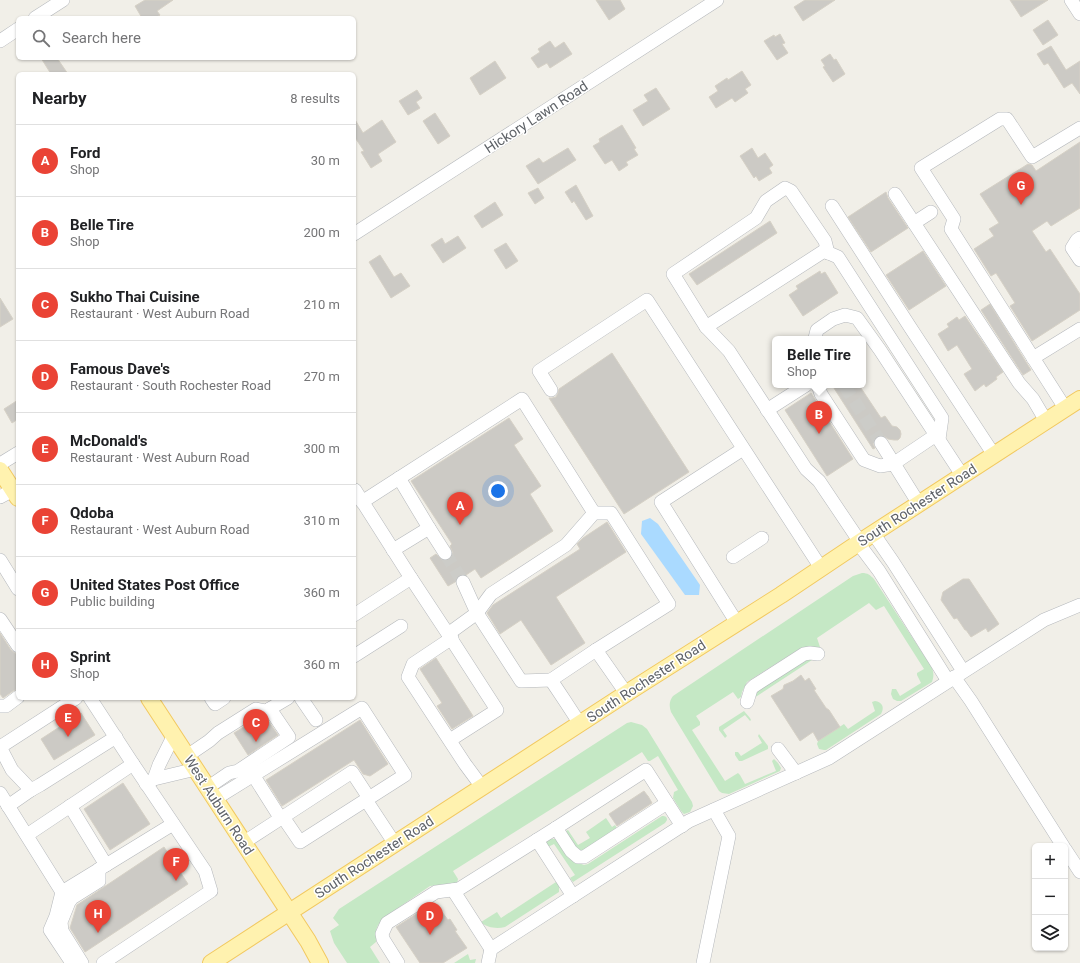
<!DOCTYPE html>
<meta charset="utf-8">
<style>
body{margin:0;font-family:Roboto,sans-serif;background:#f6f6f6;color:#202124}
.controls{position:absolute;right:12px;bottom:12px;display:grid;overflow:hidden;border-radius:6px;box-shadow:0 1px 3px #0004}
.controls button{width:36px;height:36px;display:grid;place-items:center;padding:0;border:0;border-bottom:1px solid #e0e0e0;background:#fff;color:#202124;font:20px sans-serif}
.you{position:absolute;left:498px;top:491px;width:14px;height:14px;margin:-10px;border:3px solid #fff;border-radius:50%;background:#1a73e8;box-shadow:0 0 0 6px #1a73e833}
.badge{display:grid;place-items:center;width:26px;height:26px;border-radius:50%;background:#ea4335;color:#fff;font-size:13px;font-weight:700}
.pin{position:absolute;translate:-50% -33px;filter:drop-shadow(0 1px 2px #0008)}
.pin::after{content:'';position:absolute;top:21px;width:14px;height:12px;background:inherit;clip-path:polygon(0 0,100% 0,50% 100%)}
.popup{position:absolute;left:772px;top:336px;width:94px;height:52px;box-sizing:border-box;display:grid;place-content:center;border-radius:6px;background:#fff;filter:drop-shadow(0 1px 3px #0005);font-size:13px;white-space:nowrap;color:#757577}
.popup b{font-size:15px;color:#202124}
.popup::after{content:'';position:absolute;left:50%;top:100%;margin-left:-8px;border:8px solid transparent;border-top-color:#fff}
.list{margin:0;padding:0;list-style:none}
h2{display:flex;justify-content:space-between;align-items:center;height:52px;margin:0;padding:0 16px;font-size:17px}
h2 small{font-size:13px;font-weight:400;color:#757577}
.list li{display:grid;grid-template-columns:26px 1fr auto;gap:12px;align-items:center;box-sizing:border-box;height:72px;padding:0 16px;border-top:1px solid #e0e0e0}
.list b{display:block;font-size:15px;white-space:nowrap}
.list p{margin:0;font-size:13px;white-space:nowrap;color:#757577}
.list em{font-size:13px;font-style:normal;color:#757577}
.icon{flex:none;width:22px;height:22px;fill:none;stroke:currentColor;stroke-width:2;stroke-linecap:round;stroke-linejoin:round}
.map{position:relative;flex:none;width:1080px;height:963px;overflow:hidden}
.search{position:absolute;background:#fff;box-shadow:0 1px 3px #0004;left:16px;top:16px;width:340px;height:44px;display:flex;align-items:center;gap:10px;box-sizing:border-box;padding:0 14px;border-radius:6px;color:#757577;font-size:15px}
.panel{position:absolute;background:#fff;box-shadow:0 1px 3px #0004;left:16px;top:72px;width:340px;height:628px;border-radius:6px}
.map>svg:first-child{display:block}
.green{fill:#c5e8c5}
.water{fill:#aadaff}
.building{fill:#cccac5;stroke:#d6d1c6}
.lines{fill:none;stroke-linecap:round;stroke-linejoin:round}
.minor-tunnel{stroke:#ccccc8;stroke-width:13;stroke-dasharray:13 6;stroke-linecap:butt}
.minor-casing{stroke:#b5b8bc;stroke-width:14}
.major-casing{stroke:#f2c960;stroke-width:18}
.minor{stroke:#fff;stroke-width:13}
.major{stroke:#fff2af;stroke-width:16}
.labels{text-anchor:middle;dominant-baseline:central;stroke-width:3;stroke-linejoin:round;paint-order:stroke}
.street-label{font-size:14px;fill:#5f6368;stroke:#fff}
</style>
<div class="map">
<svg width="1080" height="963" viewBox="0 0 1080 963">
<rect width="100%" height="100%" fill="#f1efe8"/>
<g class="green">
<path d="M862,573C868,573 870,575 874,579L931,666C934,672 934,676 932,682L901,701H897L893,699L891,694L892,689H896L900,696L921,683L917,675V673L924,669L884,606L876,610L869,603L817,638L820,647L817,648L813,647L801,648L747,682L742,692L741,697L738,699L733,692L696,716L700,722V725L692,730L725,781L738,773L740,775L745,784L776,771L772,761L774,759L778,763L781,768L780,771L729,794L722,793L719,791L671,712C669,706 669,701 673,696L853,576Z"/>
<polygon points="809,659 812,660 754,698 756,692 806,660"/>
<path d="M875,701C882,702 885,707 881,714L826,750H824L819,749L817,744L818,741L844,724L848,729L875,711L872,702Z"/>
<polygon points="744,711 750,718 751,720 750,721 745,715 723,730 727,736 725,738 719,730 719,727"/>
<polygon points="631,722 642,725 647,729 692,802 693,806 690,812 684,814 681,811 673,798 674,792 678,790 658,756 650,761 648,761 642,752 453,871 458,879 457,883 430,886 385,917 378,925 376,930 376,942 370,947 380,963 347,963 334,943 330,931 339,925 333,918 339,909 627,723"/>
<polygon points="759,734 768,746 768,749 742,761 739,761 735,755 735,752 738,752 741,756 760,744 762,743 758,736"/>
<path d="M662,816C666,816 667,817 667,820L665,823L573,882L570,878L575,875L554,844L548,847L545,842L550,839H558L576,862L584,865L588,864Z"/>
<path d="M606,818L612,827L615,825L618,830L583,852C575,847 569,840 566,831L568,830L578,845L590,838L586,832Z"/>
<path d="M556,882L559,885V892L505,927C497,929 487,928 481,922L497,912L501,918Z"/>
<polygon points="468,954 470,960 476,959 475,963 454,963"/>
</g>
<polygon class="water" points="650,518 658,524 700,585 699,595 685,595 641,534 642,521"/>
<g class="building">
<polygon points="145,0 173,0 157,11 160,15 155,18 142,18 135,6"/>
<polygon points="596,0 620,0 625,9 609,20"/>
<polygon points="805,0 835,0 803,21 794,7"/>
<polygon points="1010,0 1048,0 1021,17"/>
<polygon points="1048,20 1058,35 1043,45 1033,30"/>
<polygon points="780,34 785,43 782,44 788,53 777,60 764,41 774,35 775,37"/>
<polygon points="550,41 555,48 564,42 572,54 550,68 547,63 538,68 531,58 540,52 538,49"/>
<polygon points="1051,46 1066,70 1080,61 1080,94 1072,83 1064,88 1048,63 1044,65 1037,54"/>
<polygon points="830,54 834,60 836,59 845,74 833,82 823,67 825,66 821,60"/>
<polygon points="41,58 57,58 68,74 51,74"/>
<polygon points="495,61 506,78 480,95 470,78"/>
<polygon points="742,71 751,85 745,89 748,93 735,102 732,98 716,108 709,97 718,91 715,86 727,78 728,80"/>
<polygon points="656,88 670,109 643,126 633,110 648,101 644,95"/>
<polygon points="417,90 422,98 416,102 420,108 408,115 399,101"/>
<polygon points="435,113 450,136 438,144 423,121"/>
<polygon points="354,118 363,133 382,120 396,142 378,154 382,161 371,168 361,152 364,151 354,136"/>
<polygon points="622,125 636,148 634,149 638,155 626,162 628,165 619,171 612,160 605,164 593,146 600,142 599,139"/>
<polygon points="1080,142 1080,208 1051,226 1047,221 1032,231 1046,252 1050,249 1080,294 1080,310 1032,341 1010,306 1015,303 996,273 991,276 974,249 994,236 989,229 999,223 980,194 1028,164 1032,165 1036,171"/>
<polygon points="568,148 576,160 538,184 526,166 539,158 543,163"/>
<polygon points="752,148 758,158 765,153 773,165 769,168 772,173 759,181 756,176 754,178 740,156"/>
<polygon points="576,185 593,216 586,220 574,201 572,203 565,192"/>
<polygon points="538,188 544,198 535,204 528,193"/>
<polygon points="886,192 888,198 908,228 871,252 848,217"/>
<polygon points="495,202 503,215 482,228 474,216"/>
<polygon points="770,221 777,233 697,285 689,274"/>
<polygon points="458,236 466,248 443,263 431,245 442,238 445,244"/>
<polygon points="506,243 518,261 506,269 494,250"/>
<polygon points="923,251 946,286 909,310 886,275"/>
<polygon points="380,255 394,277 401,273 410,286 391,298 369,262"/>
<polygon points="820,271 821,274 825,272 838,293 803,316 789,295 798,289 796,286"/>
<polygon points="0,298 13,319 0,327"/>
<polygon points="990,304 1031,370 1023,375 981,310"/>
<polygon points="965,316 1003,372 996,377 997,379 986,387 984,384 975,391 964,374 972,369 957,345 948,351 938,334 949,327 947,324 957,317 959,320"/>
<polygon points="612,353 689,472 624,514 549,398 552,398 556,397 558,393 559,389"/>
<polygon points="832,385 859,385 881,418 885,416 892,426 897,427 900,430 901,434 900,438 898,440 894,440 888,439 884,436 881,435 877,436 874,440 873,444 875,448 873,449"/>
<polygon points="811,393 853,459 827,476 785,410"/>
<polygon points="18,400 18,419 12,423 4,409"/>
<polygon points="509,418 523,439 514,445 541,486 530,494 553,531 481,578 475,569 466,575 463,574 459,575 456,578 455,582 448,586 430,558 436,554 442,560 446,561 450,559 452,556 453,553 450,546 452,544 411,481"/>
<polygon points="607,522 626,552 556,597 585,643 551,665 521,620 500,634 487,613 493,605 580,549 577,544 583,538"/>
<polygon points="963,579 969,579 999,624 988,632 986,628 971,637 966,630 965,630 957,618 954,619 941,600 943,592"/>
<polygon points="0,633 11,650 16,654 18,656 18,689 13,691 3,698 0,694"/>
<polygon points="436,658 473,716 452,729 437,706 442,703 420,669"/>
<polygon points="801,675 805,681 809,678 816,689 814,690 826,708 829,710 840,727 818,741 813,732 800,741 771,696 783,689 784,685 793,681"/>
<polygon points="81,713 95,735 54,760 41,739"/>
<polygon points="258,718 260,722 267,719 278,735 248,755 234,733"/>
<polygon points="360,720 388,764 370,776 363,774 354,760 282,806 266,780"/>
<polygon points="123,783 150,824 110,850 84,809"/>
<polygon points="644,791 647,795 648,796 652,803 617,826 609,814"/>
<polygon points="164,847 188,884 85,952 70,928 77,905"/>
<polygon points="433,903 439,913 442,912 448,920 450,919 457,930 455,931 467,948 443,963 420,963 396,927"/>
</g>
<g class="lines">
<g class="minor-tunnel">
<polyline points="844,385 881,443"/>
<polyline points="445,553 463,582"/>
</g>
<g class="minor-casing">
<g id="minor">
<polyline points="1071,0 1080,14"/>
<polyline points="35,18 63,0"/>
<polyline points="0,41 18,29"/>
<polyline points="895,194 1019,383 1033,399 1046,421"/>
<polyline points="832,206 910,327 994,455"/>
<polyline points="914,223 931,212"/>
<polyline points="354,234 717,0"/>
<polyline points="1080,238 1077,240 1072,248 1080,260"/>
<polyline points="706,327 673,274 756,218 766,201 785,188 791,191 825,241 828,253"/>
<polyline points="815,339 815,338 817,330 833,319 845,315 857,318 880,350 962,475"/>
<polyline points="1033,358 1080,329"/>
<polyline points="818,385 821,394 864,460 880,466 893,464 936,435"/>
<polyline points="551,390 539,371 647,300 821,568"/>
<polyline points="1065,408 951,229 954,219 921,168 1000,119 1007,119 1032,157 1080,128"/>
<polyline points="767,410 806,385"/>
<polyline points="881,443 919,504"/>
<polyline points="0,464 18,453"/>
<polyline points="354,491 355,490 411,578 448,634 477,613 491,594 566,545 594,513 611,513 669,604 596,650"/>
<polyline points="0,497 13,490"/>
<polyline points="362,502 522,399 594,513"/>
<polyline points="429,528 445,553"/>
<polyline points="873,533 893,562 963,671"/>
<polyline points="860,542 819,481 806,469 729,351 706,327 824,251 838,257 942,418 939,439"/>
<polyline points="858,543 879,571 948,681"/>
<polyline points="393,550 429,528 399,478"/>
<polyline points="733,557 762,538"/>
<polyline points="0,560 18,589"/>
<polyline points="463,582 477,613 521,681 551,680"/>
<polyline points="354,615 411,578"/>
<polyline points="0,619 18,646"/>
<polyline points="737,623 661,502 743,449"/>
<polyline points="448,634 497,710 450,740"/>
<polyline points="452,638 413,664 408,677 465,764 482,787"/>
<polyline points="354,656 401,626"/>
<polyline points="954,677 971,701 1063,846"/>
<polyline points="90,698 133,764 205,871 211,891 103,963"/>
<polyline points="211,698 215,704 224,698"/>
<polyline points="301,698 316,720"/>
<polyline points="747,702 751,689 754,686 804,654 810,653 818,654"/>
<polyline points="0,706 6,706 18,697"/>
<polyline points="580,724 565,701 551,680 596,650 626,693"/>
<polyline points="0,747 12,770 31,790 40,785 116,737"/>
<polyline points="0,747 76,698"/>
<polyline points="778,749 796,773"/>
<polyline points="187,756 209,741 218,733 256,709 266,711 288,698"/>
<polyline points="250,770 281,819"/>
<polyline points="154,779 159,765 174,735"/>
<polyline points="146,784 154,779 196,769"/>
<polyline points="207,788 229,773 238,771 289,737 270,709"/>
<polyline points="0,793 62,892 56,916 50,930 72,963"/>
<polyline points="215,799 362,708 405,775 300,842 283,817 243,843"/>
<polyline points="366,800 395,844"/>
<polyline points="8,806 31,790"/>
<polyline points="70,806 106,865"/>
<polyline points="283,817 352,772 369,798"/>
<polyline points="556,828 571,851 578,857 584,857 667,803"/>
<polyline points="27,835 133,764"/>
<polyline points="537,840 573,896"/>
<polyline points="1065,849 1080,872"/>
<polyline points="453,890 491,949"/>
<polyline points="62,892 173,824"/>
<polyline points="82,963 62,931 61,922 69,902 72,898 99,881 99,869"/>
<polyline points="398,963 383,939 382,934 387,923 436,892 459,889 556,828 646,770 682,826"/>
<polyline points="488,963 491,949 689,821 829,758 1044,620 1080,605"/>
<polyline points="703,963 729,836 714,810"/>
</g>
</g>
<g class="major-casing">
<g id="major">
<polyline points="0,470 18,498"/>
<polyline points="149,698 308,941 320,963"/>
<polyline points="211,963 630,691 781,595 860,542 1080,399"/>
</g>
</g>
<use href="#minor" class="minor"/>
<use href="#major" class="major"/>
</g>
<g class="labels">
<g class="street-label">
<text transform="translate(536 117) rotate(-33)">Hickory Lawn Road</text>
<text transform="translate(917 505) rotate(-33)">South Rochester Road</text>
<text transform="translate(646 681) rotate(-33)">South Rochester Road</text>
<text transform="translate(219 805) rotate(57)">West Auburn Road</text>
<text transform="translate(374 857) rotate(-33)">South Rochester Road</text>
</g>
</g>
</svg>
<div class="controls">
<button>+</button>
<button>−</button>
<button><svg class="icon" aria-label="layers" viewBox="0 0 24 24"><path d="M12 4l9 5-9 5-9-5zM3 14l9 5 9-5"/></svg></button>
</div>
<div class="you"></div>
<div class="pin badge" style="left:460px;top:525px">A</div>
<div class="pin badge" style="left:819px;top:434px">B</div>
<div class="popup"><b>Belle Tire</b>Shop</div>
<div class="pin badge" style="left:256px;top:742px">C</div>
<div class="pin badge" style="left:430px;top:935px">D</div>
<div class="pin badge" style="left:68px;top:737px">E</div>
<div class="pin badge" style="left:176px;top:881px">F</div>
<div class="pin badge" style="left:1021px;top:205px">G</div>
<div class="pin badge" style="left:98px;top:933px">H</div>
<div class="search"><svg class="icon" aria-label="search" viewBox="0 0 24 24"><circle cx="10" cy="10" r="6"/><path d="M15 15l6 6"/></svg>Search here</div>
<section class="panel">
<h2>Nearby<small>8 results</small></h2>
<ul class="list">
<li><span class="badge">A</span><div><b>Ford</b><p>Shop</p></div><em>30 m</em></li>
<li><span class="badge">B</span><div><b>Belle Tire</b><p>Shop</p></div><em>200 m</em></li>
<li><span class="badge">C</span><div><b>Sukho Thai Cuisine</b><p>Restaurant · West Auburn Road</p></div><em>210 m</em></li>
<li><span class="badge">D</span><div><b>Famous Dave's</b><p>Restaurant · South Rochester Road</p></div><em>270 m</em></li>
<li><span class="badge">E</span><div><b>McDonald's</b><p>Restaurant · West Auburn Road</p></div><em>300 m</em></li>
<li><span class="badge">F</span><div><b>Qdoba</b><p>Restaurant · West Auburn Road</p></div><em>310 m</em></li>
<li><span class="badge">G</span><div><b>United States Post Office</b><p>Public building</p></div><em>360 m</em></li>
<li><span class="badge">H</span><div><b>Sprint</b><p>Shop</p></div><em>360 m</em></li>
</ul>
</section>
</div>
